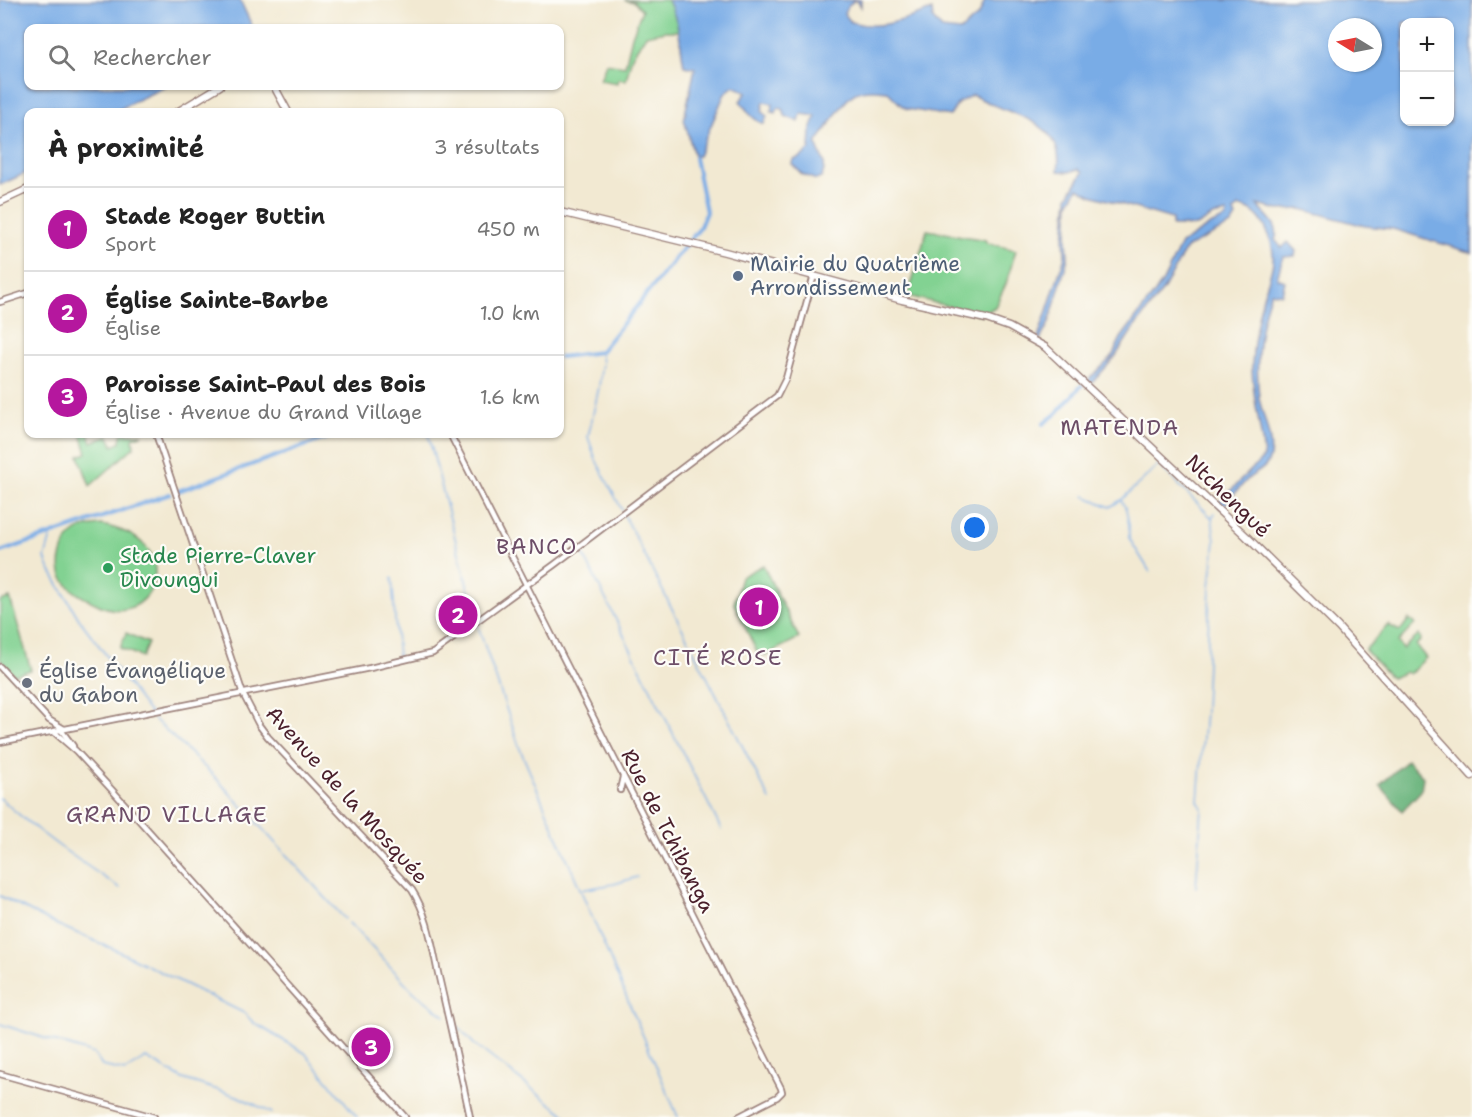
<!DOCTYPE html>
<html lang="fr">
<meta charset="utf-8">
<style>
body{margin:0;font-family:"Shantell Sans",sans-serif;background:#f6f6f6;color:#222}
.controls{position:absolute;right:18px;top:18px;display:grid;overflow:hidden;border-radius:12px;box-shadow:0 2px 4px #0004}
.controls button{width:54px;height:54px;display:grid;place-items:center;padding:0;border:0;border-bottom:2px solid #e0e0e0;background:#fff;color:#222;font:30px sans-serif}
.compass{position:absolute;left:1328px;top:18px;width:54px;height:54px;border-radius:50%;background:#fff;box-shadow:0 2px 4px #0004;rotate:280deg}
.you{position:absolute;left:975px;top:528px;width:21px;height:21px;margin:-15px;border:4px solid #fff;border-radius:50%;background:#1a73e8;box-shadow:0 0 0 9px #1a73e833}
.badge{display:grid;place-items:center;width:39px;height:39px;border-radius:50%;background:#b5179e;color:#fff;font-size:20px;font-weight:700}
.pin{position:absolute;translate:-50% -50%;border:3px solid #fff;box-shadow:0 2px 6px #0006}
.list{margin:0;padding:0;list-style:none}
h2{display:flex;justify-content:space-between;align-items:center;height:78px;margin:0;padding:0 24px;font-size:26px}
h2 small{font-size:20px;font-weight:400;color:#767676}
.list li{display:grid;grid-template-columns:39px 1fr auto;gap:18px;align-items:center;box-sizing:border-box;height:84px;padding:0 24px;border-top:2px solid #e0e0e0}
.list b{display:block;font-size:22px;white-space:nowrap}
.list p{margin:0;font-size:20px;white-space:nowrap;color:#767676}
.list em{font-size:20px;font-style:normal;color:#767676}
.icon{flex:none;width:33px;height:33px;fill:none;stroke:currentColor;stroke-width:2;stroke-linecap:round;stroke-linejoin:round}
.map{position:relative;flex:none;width:1472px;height:1117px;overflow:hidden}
.search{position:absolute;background:#fff;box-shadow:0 2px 4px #0004;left:24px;top:24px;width:540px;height:66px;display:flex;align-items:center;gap:15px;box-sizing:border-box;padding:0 21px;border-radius:12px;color:#767676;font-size:22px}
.panel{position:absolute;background:#fff;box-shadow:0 2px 4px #0004;left:24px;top:108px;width:540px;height:330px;border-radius:12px}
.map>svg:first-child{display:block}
.green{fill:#82d292;stroke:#66785e;stroke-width:1.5}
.forest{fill:#69b47c;stroke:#5a6a54;stroke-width:1.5}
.water{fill:#79ace6;stroke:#626688;stroke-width:1.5;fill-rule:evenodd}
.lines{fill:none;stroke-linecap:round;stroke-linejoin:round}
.stream{stroke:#79ace6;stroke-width:1.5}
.canal{stroke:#79ace6;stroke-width:4}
.minor-casing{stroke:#9e847e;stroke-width:8}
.major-casing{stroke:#9e847e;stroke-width:9}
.minor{stroke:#fff;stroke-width:4.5}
.major{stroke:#fff;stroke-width:6}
.service-dot{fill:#5c6f8a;stroke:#fdfcf7;stroke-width:2}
.leisure-dot{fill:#2e9e5b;stroke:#fdfcf7;stroke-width:2}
.worship-dot{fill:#6b7280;stroke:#fdfcf7;stroke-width:2}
.labels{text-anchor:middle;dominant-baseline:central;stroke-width:4.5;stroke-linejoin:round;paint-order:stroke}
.service-label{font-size:21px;fill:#4e5e75;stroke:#fdfcf7;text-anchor:start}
.street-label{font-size:21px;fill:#4a1f2b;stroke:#fdfcf7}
.leisure-label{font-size:21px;fill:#27864d;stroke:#fdfcf7;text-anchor:start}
.worship-label{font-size:21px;fill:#5b616d;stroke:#fdfcf7;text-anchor:start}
.neighbourhood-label{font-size:22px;letter-spacing:1.5px;fill:#6d4e68;stroke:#fdfcf7}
</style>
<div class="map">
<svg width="1472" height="1117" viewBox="0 0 1472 1117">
<rect width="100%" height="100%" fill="#fdfcf7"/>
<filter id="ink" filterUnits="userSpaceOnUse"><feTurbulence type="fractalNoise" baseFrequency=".0167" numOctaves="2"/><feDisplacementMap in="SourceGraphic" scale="12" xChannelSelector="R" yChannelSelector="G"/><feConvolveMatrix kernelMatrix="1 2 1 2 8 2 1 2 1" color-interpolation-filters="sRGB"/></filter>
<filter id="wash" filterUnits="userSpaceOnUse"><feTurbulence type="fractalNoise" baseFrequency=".008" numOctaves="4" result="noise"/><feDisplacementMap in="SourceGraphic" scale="24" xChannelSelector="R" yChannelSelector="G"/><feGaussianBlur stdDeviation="1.35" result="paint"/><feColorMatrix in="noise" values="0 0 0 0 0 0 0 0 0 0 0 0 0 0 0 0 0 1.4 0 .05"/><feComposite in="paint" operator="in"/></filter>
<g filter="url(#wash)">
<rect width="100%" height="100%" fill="#f2e9d2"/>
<g class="green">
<polygon points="624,0 668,0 678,20 680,31 666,31 646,35 632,56 626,80 618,79 617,83 600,80 606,63 625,66 632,36 642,10 634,2"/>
<polygon points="927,230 986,240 986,243 1016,250 1006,284 995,307 982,315 908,296"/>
<polygon points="81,434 89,434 92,442 109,436 113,446 120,443 121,434 143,434 133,438 134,447 90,486 79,456 87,453"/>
<path d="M101,525C118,528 135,534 146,547C164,567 154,603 126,609C116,611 104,608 95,603C82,597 71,592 63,578C56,566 63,540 75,532C82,526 93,526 101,525Z"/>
<polygon points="763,565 799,638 766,655 758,654 734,604 741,577"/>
<polygon points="10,598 31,670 14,675 0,659 0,601"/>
<polygon points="1409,619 1415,624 1398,642 1403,649 1419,635 1421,640 1416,645 1426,658 1409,674 1406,672 1391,678 1365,650 1388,625 1400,631"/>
<polygon points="126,633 148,643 142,657 120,648"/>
</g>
<polygon class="forest" points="1407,760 1423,777 1421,791 1402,811 1380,785"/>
<g class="water">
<polygon points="0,0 240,0 253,28 28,28 28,86 167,86 133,102 115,112 28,112 28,172 0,185"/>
<path d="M668,0H861V9L859,3L855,0L849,5L844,13L851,22C880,31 906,19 932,10L933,19L942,29L960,31L979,15L985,0H1472V253L1393,229L1365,226L1301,209L1279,210L1257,205C1265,215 1282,226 1275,240L1282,248L1288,242L1296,251L1295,256L1283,257L1277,278L1285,281L1282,294L1271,292C1259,324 1255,363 1259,397C1261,414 1278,447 1267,464C1263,470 1254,474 1249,478C1239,488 1230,499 1221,509L1217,504L1264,457C1261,426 1252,397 1252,365C1253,343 1257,319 1263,297C1266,286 1272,273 1273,261C1274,242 1263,209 1239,207L1234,212L1236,217L1231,225L1186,248L1164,289L1133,329L1115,357L1091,384L1087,381L1111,358L1121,338L1162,283L1181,244L1210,225L1226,218L1227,213L1213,216L1197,226H1172V219L1091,195L1078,188L1069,203L1067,237L1068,258L1049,323L1040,340L1038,338L1065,256L1064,238L1068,197L1083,172L1079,169L1069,172L1058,171C1064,132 1033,120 1003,109C993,105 983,100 972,95L958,103L950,116L907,109L902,106L887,91C878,90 866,89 858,92C843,97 829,129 817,141C815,155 831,158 821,178L816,180L802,174L792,164L793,160L801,157L810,149L811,130L816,116L801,114L799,122L785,116L783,109L778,108L776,113L771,112L773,104L764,102L762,111L767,116L764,124C752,120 747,110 740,101L747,92L734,86L725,93L698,156H694L684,119L695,68L684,66C679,38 681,28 668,0ZM1404,22H1450V122H1404ZM1337,27H1373V63H1337Z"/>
</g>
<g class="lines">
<g class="stream">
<polyline points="600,352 602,362 599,387 588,437 596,460 622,510"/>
<polyline points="428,434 476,619"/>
<polyline points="1085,496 1110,507 1121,500 1159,465 1212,518 1215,513"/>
<polyline points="1121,500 1126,509 1129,525 1129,538 1150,572"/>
<polyline points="624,515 770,800"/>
<polyline points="51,536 45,558 49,568 79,619 154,719 214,776 345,919"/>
<polyline points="580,548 721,829"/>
<polyline points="392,578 398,658"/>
<polyline points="477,623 520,749 678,1117"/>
<path d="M0,798C37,832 78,860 120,888"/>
<polyline points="1196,887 1202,808 1198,801 1205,711 1210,587 1215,541 1212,518"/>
<polyline points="580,890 614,884 637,877"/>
<polyline points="0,896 51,922 118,951 244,1013 254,1023 305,1053 357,1117"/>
<polyline points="349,923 414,992 445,1016"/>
<polyline points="452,1020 474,1044 568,1117"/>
<polyline points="0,1024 94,1054 102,1066 125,1071 146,1058 183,1079 237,1096 272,1113"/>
</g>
<g class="canal">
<polyline points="560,357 600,352 699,229 706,212 695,158"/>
<polyline points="1043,424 1056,414 1082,385"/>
<polyline points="178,491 338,434"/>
<polyline points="0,552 170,494"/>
</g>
</g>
</g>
<g filter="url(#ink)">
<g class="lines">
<g class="minor-casing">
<g id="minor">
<polyline points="0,302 28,293"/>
<path d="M156,434L243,694L259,725L268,737L412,890C428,915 432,945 438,973C449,1021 460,1069 470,1117"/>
<polyline points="450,434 781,1088 782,1092 777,1097 738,1117"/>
<polyline points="0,667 49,720 64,729"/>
<polyline points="61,730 73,746"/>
<polyline points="54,732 76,751 112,790 405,1117"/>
<polyline points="0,742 370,668 433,653 554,565 777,396 786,378 814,275"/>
<polyline points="620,790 623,777"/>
<polyline points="0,1074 154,1117"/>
</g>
</g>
<g class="major-casing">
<g id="major">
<polyline points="274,86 288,112"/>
<polyline points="177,112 220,86"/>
<polyline points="0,202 28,189"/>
<polyline points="560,212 725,252 902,300 986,319 1009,327 1045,347 1246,536 1338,627 1472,776"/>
</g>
</g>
<use href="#minor" class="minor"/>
<use href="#major" class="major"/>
</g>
</g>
<circle class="service-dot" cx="738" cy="276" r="6"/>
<circle class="leisure-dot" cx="108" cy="568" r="6"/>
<circle class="worship-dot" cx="27" cy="683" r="6"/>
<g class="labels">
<g class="service-label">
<text x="750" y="264">Mairie du Quatrième<tspan x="750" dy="24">Arrondissement</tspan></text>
</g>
<g class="street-label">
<text transform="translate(1228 496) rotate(44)">Ntchengué</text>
<text transform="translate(347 795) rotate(48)">Avenue de la Mosquée</text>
<text transform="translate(668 831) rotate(63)">Rue de Tchibanga</text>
</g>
<g class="leisure-label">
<text x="120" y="556">Stade Pierre-Claver<tspan x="120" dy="24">Divoungui</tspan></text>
</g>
<g class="worship-label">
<text x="39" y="671">Église Évangélique<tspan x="39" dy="24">du Gabon</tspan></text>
</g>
<g class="neighbourhood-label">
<text x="1120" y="427">MATENDA</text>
<text x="537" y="546">BANCO</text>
<text x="718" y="657">CITÉ ROSE</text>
<text x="167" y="814">GRAND VILLAGE</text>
</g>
</g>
</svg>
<div class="controls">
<button>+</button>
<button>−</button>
</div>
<svg class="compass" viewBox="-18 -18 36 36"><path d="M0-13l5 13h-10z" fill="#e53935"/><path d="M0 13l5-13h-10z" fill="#767676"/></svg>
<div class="you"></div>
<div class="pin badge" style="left:759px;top:607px">1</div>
<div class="pin badge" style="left:458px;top:615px">2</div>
<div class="pin badge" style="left:371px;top:1047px">3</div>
<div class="search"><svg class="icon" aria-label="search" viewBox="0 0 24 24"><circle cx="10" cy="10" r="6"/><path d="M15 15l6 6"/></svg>Rechercher</div>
<section class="panel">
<h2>À proximité<small>3 résultats</small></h2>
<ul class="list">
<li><span class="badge">1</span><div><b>Stade Roger Buttin</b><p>Sport</p></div><em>450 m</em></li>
<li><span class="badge">2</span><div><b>Église Sainte-Barbe</b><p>Église</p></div><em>1.0 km</em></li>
<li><span class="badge">3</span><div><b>Paroisse Saint-Paul des Bois</b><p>Église · Avenue du Grand Village</p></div><em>1.6 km</em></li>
</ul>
</section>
</div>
